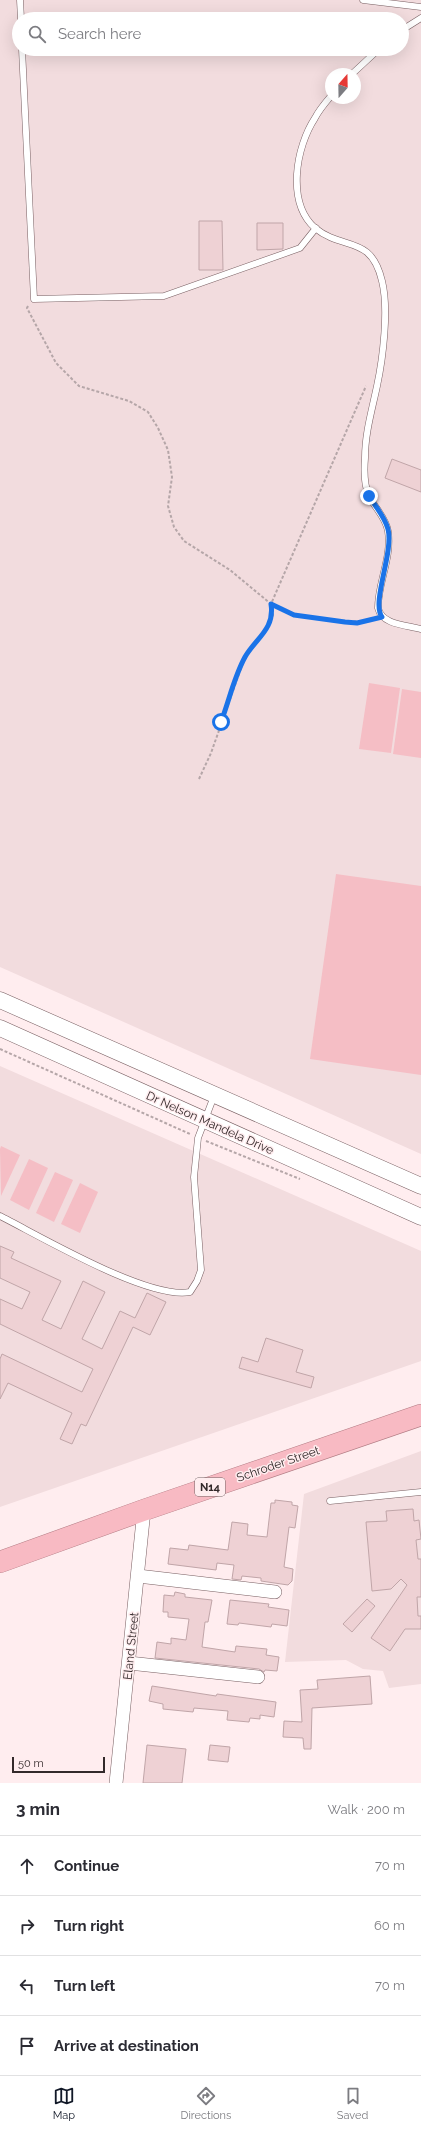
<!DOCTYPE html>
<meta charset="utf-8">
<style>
body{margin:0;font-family:Raleway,sans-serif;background:#f2f2f3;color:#2b2b33}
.compass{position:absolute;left:325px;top:68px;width:36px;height:36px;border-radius:50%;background:#fff;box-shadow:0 4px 16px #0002;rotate:20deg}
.scale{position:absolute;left:12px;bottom:10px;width:93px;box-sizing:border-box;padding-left:4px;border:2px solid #33292a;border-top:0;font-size:11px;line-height:14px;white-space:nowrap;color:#33292a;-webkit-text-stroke:3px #ffedef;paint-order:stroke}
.stop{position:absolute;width:12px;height:12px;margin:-9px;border:3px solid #1a73e8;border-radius:50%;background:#fff}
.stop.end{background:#1a73e8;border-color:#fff;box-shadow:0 1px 4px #0008}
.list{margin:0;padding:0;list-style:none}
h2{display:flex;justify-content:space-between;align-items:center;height:52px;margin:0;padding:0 16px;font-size:17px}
h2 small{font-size:13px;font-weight:400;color:#7c7c81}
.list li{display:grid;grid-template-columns:26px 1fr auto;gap:12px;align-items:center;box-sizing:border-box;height:60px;padding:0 16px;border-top:1px solid #e1e1e2}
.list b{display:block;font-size:15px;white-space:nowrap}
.list em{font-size:13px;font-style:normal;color:#7c7c81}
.icon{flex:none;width:22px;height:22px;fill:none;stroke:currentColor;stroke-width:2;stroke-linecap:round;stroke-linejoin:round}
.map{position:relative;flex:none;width:421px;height:1783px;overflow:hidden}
.search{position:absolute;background:#fff;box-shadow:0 4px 16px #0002;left:12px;right:12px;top:12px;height:44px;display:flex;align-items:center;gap:10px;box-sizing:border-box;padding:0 14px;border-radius:22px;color:#7c7c81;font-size:15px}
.sheet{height:292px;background:#fff}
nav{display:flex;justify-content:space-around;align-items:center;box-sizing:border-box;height:56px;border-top:1px solid #e1e1e2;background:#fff;font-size:11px;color:#7c7c81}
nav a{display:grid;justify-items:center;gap:2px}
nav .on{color:#111827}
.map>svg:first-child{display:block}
.built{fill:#f2dcde;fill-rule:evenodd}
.green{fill:#f5bec5}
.building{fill:#eed1d4;stroke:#c0a5a8}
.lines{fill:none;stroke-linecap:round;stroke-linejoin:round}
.service-casing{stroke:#785f62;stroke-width:7}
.minor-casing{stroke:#785f62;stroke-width:14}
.tertiary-casing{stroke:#785f62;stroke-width:17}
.trunk-casing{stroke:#b27c84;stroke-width:22}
.path{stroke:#b5a6a8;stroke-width:2;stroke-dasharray:3 2;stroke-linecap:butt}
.service{stroke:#fff;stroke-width:6}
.minor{stroke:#fff;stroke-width:13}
.tertiary{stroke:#fff;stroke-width:16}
.trunk{stroke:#f8bac3;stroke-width:21}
.route{stroke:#1a73e8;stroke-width:5}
.labels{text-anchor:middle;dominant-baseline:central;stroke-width:3;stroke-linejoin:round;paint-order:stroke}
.shield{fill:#ffedef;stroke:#706465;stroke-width:1}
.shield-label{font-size:11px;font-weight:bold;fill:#33292a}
.street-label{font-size:12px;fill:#33292a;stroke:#ffedef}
</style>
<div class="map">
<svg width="421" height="1783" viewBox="0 0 421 1783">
<rect width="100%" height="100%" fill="#ffedef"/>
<g class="built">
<path d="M0,0H421V1154L0,967ZM19,19H402V49H19ZM331,74H355V98H331Z"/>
<polygon points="0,1066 421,1251 421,1361 0,1507"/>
<polygon points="421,1451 421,1684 389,1688 383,1671 363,1669 346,1660 285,1662 304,1494"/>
</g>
<g class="green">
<polygon points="369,683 400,688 391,753 359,749"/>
<polygon points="402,689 421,692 421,758 393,754"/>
<polygon points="336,874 421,886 421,1075 310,1059"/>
<polygon points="1,1146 20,1155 1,1196 0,1149"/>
<polygon points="29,1159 48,1168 29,1210 10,1200"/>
<polygon points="55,1172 73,1180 54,1222 36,1213"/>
<polygon points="80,1183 98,1192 80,1233 61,1224"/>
</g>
<g class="building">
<polygon points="199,221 222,221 223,270 199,270"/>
<polygon points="257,223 283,223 283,249 257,250"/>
<polygon points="392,459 421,470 421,492 385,478"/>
<polygon points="0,1246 14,1252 11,1258 61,1281 42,1320 61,1329 83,1281 105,1292 82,1339 102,1349 120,1311 135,1318 147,1293 166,1302 150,1335 133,1327 86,1426 81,1424 72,1444 60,1439 72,1413 8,1383 0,1399 0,1359 2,1354 82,1392 93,1369 0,1324 0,1299 22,1309 30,1292 0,1278"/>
<polygon points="266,1338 303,1350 296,1372 314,1377 311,1388 239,1368 242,1357 258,1362"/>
<polygon points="275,1500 292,1502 292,1505 298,1506 295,1528 289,1527 284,1567 293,1569 292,1581 288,1585 261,1581 261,1578 242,1576 241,1580 232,1579 234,1565 217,1563 216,1570 168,1564 170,1548 188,1550 189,1545 228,1550 232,1522 248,1524 247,1535 267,1537 271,1503 275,1503"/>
<polygon points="413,1509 414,1521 419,1520 421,1539 416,1540 418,1559 421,1559 421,1597 417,1597 418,1616 421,1616 421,1629 405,1629 390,1651 371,1638 407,1585 401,1579 391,1589 372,1591 366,1522 387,1521 386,1511"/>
<polygon points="175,1592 185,1594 185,1597 212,1600 208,1622 205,1622 202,1647 235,1652 236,1646 267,1649 266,1655 279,1657 277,1671 265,1670 264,1672 259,1669 155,1658 157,1642 171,1644 171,1638 186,1640 189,1619 168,1617 168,1612 163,1612 164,1595 174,1596"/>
<polygon points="367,1599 375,1606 352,1632 343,1624"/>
<polygon points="230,1600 269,1604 268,1607 289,1610 287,1626 272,1624 271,1627 239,1623 238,1625 227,1624"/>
<polygon points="370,1676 372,1704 312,1708 311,1749 304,1749 303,1738 283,1737 284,1721 302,1722 300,1690 318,1689 317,1680"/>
<polygon points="152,1686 216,1696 217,1694 276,1702 274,1717 260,1715 260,1719 250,1718 249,1722 227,1720 228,1711 194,1708 193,1712 163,1709 163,1704 149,1701"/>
<polygon points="147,1745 186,1749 182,1783 143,1783"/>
<polygon points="210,1745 230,1747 228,1762 208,1760"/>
</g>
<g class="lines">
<g class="service-casing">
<g id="service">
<polyline points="20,0 21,19"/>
<polyline points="363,0 421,7"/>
<polyline points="402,30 421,18"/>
<polyline points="22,49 34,299 164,296 300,248 316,228"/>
<polyline points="352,74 379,49"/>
<path d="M331,96C325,103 319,110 315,118C296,147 286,202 315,228C343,251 371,234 382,281C389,309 383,358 377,386C372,410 365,433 365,458C364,470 364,485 369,496C375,508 386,518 388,531C392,558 378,582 378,608C382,625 406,625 421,629"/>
<path d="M0,1216C40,1236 148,1300 190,1292L197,1281L201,1270L194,1177L198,1138L214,1096"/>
<polyline points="330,1501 421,1492"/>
</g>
</g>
<g class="minor-casing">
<g id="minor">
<polyline points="138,1576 275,1592"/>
<polyline points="129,1663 258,1677"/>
<polyline points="116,1783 144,1510"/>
</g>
</g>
<g class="tertiary-casing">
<g id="tertiary">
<polyline points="0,1000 421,1186"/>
<polyline points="0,1028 421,1217"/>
</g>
</g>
<g class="trunk-casing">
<polyline id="trunk" points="0,1562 144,1510 421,1415"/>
</g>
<g class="path">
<polyline points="28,306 27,308 56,363 79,386 129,401 148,412 158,428 168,450 172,477 168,506 174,527 184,541 230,570 271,604 366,386"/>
<path d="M271,604C296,618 344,626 373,619"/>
<polyline points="199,779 211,753 245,657 264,634 273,615 271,604"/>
<polyline points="0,1049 190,1134"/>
<polyline points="206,1141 300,1179"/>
</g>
<use href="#service" class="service"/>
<use href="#minor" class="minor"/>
<use href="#tertiary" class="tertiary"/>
<use href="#trunk" class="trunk"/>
</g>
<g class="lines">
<path class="route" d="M221,722C229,701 234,677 245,657C256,638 275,629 271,604L294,615L345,622L357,623L382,617C371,603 394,552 388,529C385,517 375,506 369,496"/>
</g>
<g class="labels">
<rect class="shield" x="195" y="1478" width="30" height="18" rx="3"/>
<g class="shield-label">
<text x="210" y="1487">N14</text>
</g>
<g class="street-label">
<text transform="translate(210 1123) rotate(24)">Dr Nelson Mandela Drive</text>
<text transform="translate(278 1464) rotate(-19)">Schroder Street</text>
<text transform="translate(131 1646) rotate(-84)">Eland Street</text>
</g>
</g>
</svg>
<svg class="compass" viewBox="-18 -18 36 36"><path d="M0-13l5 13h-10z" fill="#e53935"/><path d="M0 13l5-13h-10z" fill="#7c7c81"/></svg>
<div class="scale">50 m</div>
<div class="stop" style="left:221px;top:722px"></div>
<div class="stop end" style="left:369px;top:496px"></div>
<div class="search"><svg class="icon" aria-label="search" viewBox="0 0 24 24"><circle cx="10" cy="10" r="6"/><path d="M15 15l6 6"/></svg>Search here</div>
</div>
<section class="sheet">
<h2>3 min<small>Walk · 200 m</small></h2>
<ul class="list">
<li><svg class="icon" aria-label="ahead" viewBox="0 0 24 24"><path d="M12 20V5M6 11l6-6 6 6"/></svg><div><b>Continue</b></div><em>70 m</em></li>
<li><svg class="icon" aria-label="right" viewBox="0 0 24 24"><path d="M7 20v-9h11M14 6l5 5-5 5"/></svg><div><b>Turn right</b></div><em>60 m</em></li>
<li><svg class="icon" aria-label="left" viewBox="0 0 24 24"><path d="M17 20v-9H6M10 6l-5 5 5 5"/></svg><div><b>Turn left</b></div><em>70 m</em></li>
<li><svg class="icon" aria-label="arrive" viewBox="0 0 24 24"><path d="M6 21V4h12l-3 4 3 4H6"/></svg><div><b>Arrive at destination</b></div></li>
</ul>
</section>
<nav>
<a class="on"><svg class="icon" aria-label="map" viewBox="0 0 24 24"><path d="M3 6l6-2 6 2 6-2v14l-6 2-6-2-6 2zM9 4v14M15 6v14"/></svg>Map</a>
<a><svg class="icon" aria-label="directions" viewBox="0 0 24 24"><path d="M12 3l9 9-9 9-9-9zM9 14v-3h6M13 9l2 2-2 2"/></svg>Directions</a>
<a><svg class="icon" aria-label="saved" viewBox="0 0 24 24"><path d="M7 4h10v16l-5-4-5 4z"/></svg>Saved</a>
</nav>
